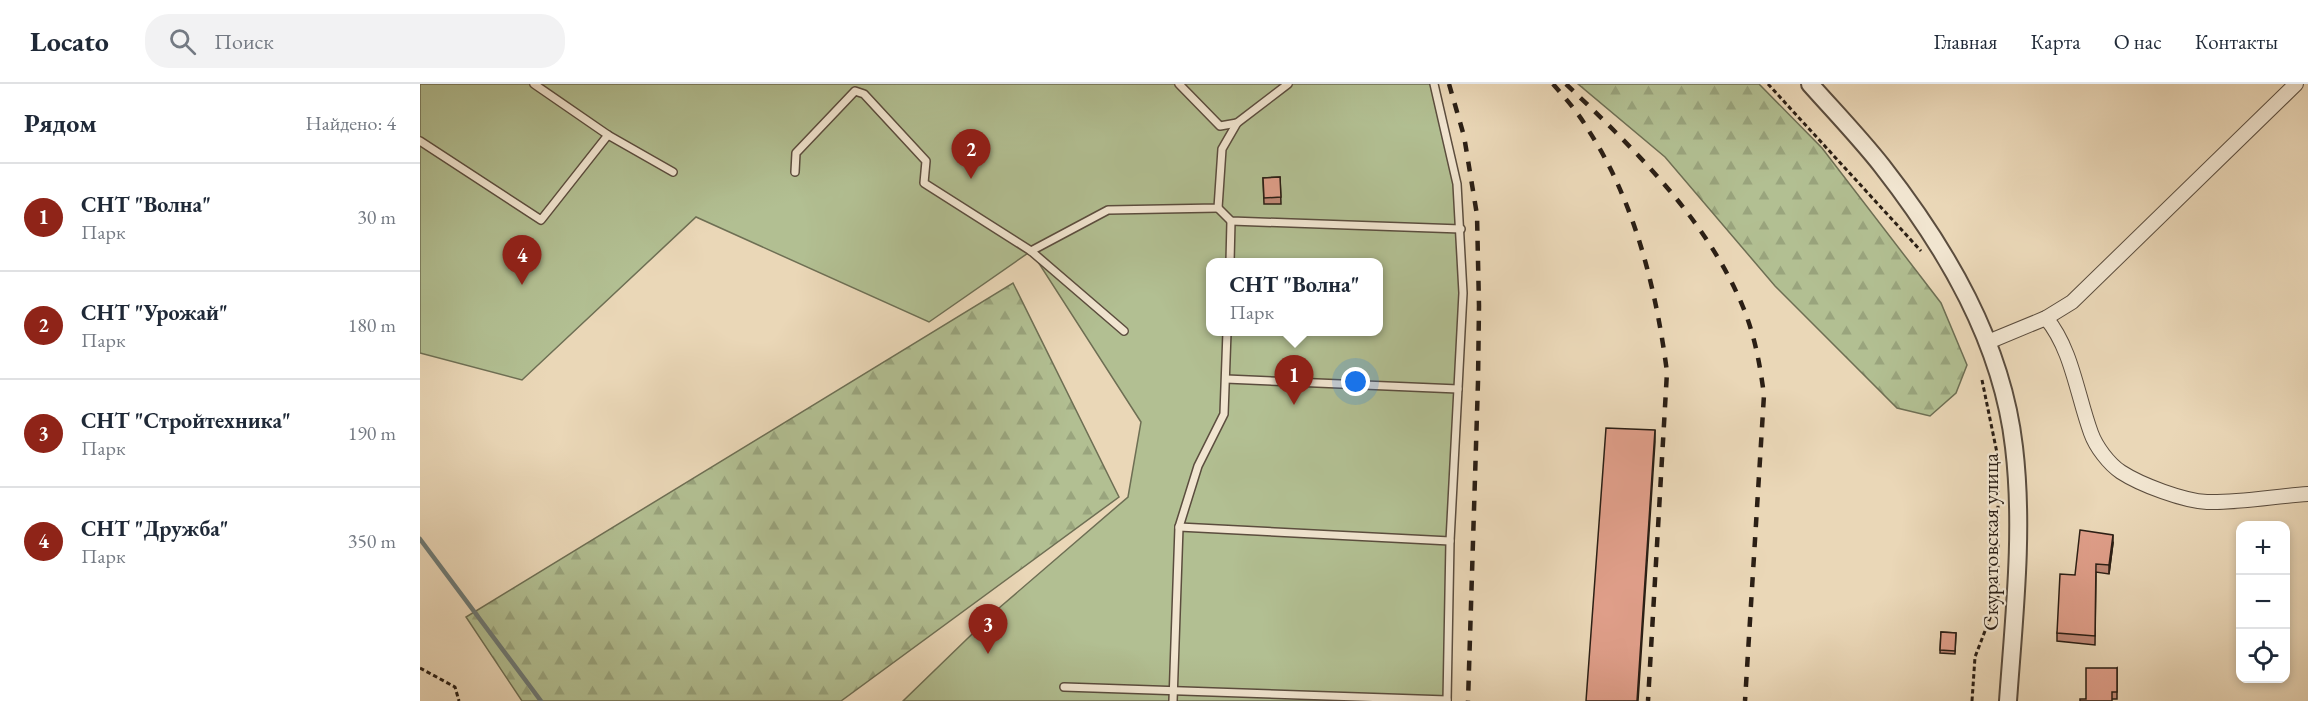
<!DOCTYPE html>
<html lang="ru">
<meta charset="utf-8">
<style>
body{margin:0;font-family:"EB Garamond",serif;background:#f2f2f3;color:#1f2937}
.controls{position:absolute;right:18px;bottom:18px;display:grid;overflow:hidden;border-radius:12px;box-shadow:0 3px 9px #0003}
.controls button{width:54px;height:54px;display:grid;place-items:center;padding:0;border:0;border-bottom:2px solid #e0e1e3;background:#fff;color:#1f2937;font:30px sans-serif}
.you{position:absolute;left:936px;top:298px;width:21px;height:21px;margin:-15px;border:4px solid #fff;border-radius:50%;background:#1a73e8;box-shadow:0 0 0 9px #1a73e833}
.badge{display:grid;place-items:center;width:39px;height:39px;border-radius:50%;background:#8f2418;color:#fff;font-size:20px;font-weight:700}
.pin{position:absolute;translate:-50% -50px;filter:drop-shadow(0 2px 3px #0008)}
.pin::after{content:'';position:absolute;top:32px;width:21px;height:18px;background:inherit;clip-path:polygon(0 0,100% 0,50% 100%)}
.popup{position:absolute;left:786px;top:174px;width:177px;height:78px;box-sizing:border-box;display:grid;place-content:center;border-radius:12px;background:#fff;filter:drop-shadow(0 2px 4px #0005);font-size:20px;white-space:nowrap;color:#747a83}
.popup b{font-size:22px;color:#1f2937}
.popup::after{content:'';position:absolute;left:50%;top:100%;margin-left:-12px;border:12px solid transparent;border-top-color:#fff}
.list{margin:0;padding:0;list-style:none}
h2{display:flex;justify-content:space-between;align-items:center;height:78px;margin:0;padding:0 24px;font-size:26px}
h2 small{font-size:20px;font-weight:400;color:#747a83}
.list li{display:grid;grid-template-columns:39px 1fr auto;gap:18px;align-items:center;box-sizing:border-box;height:108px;padding:0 24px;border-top:2px solid #e0e1e3}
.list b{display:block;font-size:22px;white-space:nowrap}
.list p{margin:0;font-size:20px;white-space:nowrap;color:#747a83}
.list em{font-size:20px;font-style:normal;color:#747a83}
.icon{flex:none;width:33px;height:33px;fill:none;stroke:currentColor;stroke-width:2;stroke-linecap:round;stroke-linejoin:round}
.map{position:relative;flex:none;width:1888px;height:617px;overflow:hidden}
header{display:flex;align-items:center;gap:36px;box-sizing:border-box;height:84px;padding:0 30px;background:#fff;border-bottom:2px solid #e0e1e3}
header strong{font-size:28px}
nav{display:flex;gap:33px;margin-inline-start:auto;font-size:21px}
.search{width:420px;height:54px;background:#f2f2f3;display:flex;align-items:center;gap:15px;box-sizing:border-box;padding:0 21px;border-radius:24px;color:#747a83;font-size:22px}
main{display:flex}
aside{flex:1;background:#fff}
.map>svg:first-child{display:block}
.green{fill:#b2bf92;stroke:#6e6f54;stroke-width:1.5;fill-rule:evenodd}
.forest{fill:url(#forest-firs);stroke:#6e6f54;stroke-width:1.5}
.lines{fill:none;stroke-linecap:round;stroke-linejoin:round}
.stream{stroke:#6e7a76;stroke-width:4.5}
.service-casing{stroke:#5b4d3e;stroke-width:10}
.minor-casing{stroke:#5b4d3e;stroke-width:16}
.tertiary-casing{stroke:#5b4d3e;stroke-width:20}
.path{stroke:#2b1f15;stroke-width:3;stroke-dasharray:4.5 3;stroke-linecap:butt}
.service{stroke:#f1e5d0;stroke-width:7}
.minor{stroke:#f1e5d0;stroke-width:14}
.tertiary{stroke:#f1e5d0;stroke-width:16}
.rail{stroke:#2b1f15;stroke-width:4.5;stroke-dasharray:10 10;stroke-linecap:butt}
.wall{fill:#c08876;stroke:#2b1f15;stroke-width:1.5}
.shaded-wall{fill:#9c6f60;stroke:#2b1f15;stroke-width:1.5}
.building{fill:#df9e89;stroke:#2b1f15;stroke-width:1.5}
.labels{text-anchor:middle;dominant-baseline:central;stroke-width:4.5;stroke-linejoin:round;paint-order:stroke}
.street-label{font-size:22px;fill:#2b1f15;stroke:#f1e5d0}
</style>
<header>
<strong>Locato</strong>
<div class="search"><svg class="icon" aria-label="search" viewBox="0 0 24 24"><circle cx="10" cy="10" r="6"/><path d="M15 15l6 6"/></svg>Поиск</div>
<nav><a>Главная</a><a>Карта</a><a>О нас</a><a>Контакты</a></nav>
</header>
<main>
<aside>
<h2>Рядом<small>Найдено: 4</small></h2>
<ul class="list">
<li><span class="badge">1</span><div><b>СНТ &quot;Волна&quot;</b><p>Парк</p></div><em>30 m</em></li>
<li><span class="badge">2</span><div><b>СНТ &quot;Урожай&quot;</b><p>Парк</p></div><em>180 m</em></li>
<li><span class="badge">3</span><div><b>СНТ &quot;Стройтехника&quot;</b><p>Парк</p></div><em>190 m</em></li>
<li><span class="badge">4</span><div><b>СНТ &quot;Дружба&quot;</b><p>Парк</p></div><em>350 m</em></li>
</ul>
</aside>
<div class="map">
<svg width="1888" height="617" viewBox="0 0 1888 617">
<defs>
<pattern id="forest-firs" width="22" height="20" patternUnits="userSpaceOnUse" patternTransform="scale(1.5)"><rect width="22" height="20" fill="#b2bf92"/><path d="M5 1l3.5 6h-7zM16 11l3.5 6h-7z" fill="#99a47d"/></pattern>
</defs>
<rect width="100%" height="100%" fill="#ead7b7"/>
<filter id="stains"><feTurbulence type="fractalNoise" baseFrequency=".00333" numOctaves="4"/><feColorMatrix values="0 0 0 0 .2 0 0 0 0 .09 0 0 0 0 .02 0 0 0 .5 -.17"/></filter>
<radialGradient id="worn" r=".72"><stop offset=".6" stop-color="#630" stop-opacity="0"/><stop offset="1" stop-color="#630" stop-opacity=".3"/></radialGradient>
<path class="green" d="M0,0H1014L1037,100L1043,209L1038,305L1027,617H483L579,524L708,413L721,338L611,167L509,238L276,133L102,296L0,269ZM790,178H958V248H790Z"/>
<g class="forest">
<polygon points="1158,0 1339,0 1402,64 1521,219 1547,281 1536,309 1510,332 1477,324 1355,202 1245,73"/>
<polygon points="593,199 699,413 421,617 102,617 46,533"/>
</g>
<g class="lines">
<polyline class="stream" points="0,455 121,617"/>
<g class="service-casing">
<g id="service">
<polyline points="114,0 188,51 253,88"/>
<polyline points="759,0 800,42 817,39"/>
<polyline points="1014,0 1037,100 1043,209 1030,457 1027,617"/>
<polyline points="0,57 121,136 188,51"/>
<polyline points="375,88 376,69 435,7 444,10 506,77 504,99 611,167 704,247"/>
<polyline points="798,124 811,137 1041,145"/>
<polyline points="611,167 688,126 798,124 802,65 817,39 868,0"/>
<polyline points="810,178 811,137"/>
<polyline points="806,295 1038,305"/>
<polyline points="759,443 1030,457"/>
<polyline points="644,603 1027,616"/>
<polyline points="753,617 759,443 778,382 804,330 807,248"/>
</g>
</g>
<g class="minor-casing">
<g id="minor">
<path d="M1626,234C1652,265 1657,311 1671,349C1676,363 1689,380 1701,388C1721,401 1764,417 1787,418C1819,419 1856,412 1888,410"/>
<polyline points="1568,258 1626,234 1652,218 1876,0"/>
</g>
</g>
<g class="tertiary-casing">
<path id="tertiary" d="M1390,0C1414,27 1440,54 1462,82C1526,164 1582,258 1594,363C1604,446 1594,533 1588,617"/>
</g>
<g class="path">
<polyline points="1348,0 1501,167"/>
<polyline points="1562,296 1577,369"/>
<polyline points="0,584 35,603 39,617"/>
<polyline points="1552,617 1555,573 1578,513 1578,379"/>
</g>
<use href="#service" class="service"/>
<use href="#minor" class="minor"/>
<use href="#tertiary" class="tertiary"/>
<g class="rail">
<polyline points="1029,0 1044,52 1057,131 1059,222 1058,298 1048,617"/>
<path d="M1133,0C1145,14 1158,28 1167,44C1214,115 1236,204 1247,288L1228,617"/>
<path d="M1146,0C1215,66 1286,134 1323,223C1335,252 1340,281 1344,311L1325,617"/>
</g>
</g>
<g class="wall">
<polygon points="860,93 861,120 844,120 843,94"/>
<polygon points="1693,459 1689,490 1676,488 1675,561 1637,557 1637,549 1655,491"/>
<polygon points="1521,548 1536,549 1535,570 1520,569"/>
<polygon points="1697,584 1697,615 1666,615"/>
</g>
<g class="shaded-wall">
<polygon points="1235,346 1235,358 1218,617 1217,617"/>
<polygon points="1693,451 1693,459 1689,490 1689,481"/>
</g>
<g class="building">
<polygon points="860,93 861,113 844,114 843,94"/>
<polygon points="1186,344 1235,346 1217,617 1166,617"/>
<polygon points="1660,446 1693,451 1689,481 1676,480 1675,552 1637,549 1640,490 1655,491"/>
<polygon points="1521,548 1536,549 1535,567 1520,566"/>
<polygon points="1666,584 1697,584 1697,608 1692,608 1692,617 1660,617 1660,615 1666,615"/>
</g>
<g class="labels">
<g class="street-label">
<text transform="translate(1570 458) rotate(-90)">Скуратовская улица</text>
</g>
</g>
<rect width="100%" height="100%" filter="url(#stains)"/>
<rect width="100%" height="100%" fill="url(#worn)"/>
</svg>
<div class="controls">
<button>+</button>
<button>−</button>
<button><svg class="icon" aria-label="locate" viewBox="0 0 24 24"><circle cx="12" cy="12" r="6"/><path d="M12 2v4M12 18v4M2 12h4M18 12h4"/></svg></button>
</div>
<div class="you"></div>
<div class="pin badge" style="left:874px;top:321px">1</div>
<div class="popup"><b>СНТ &quot;Волна&quot;</b>Парк</div>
<div class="pin badge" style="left:551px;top:95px">2</div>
<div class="pin badge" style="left:568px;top:570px">3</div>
<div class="pin badge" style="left:102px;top:201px">4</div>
</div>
</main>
